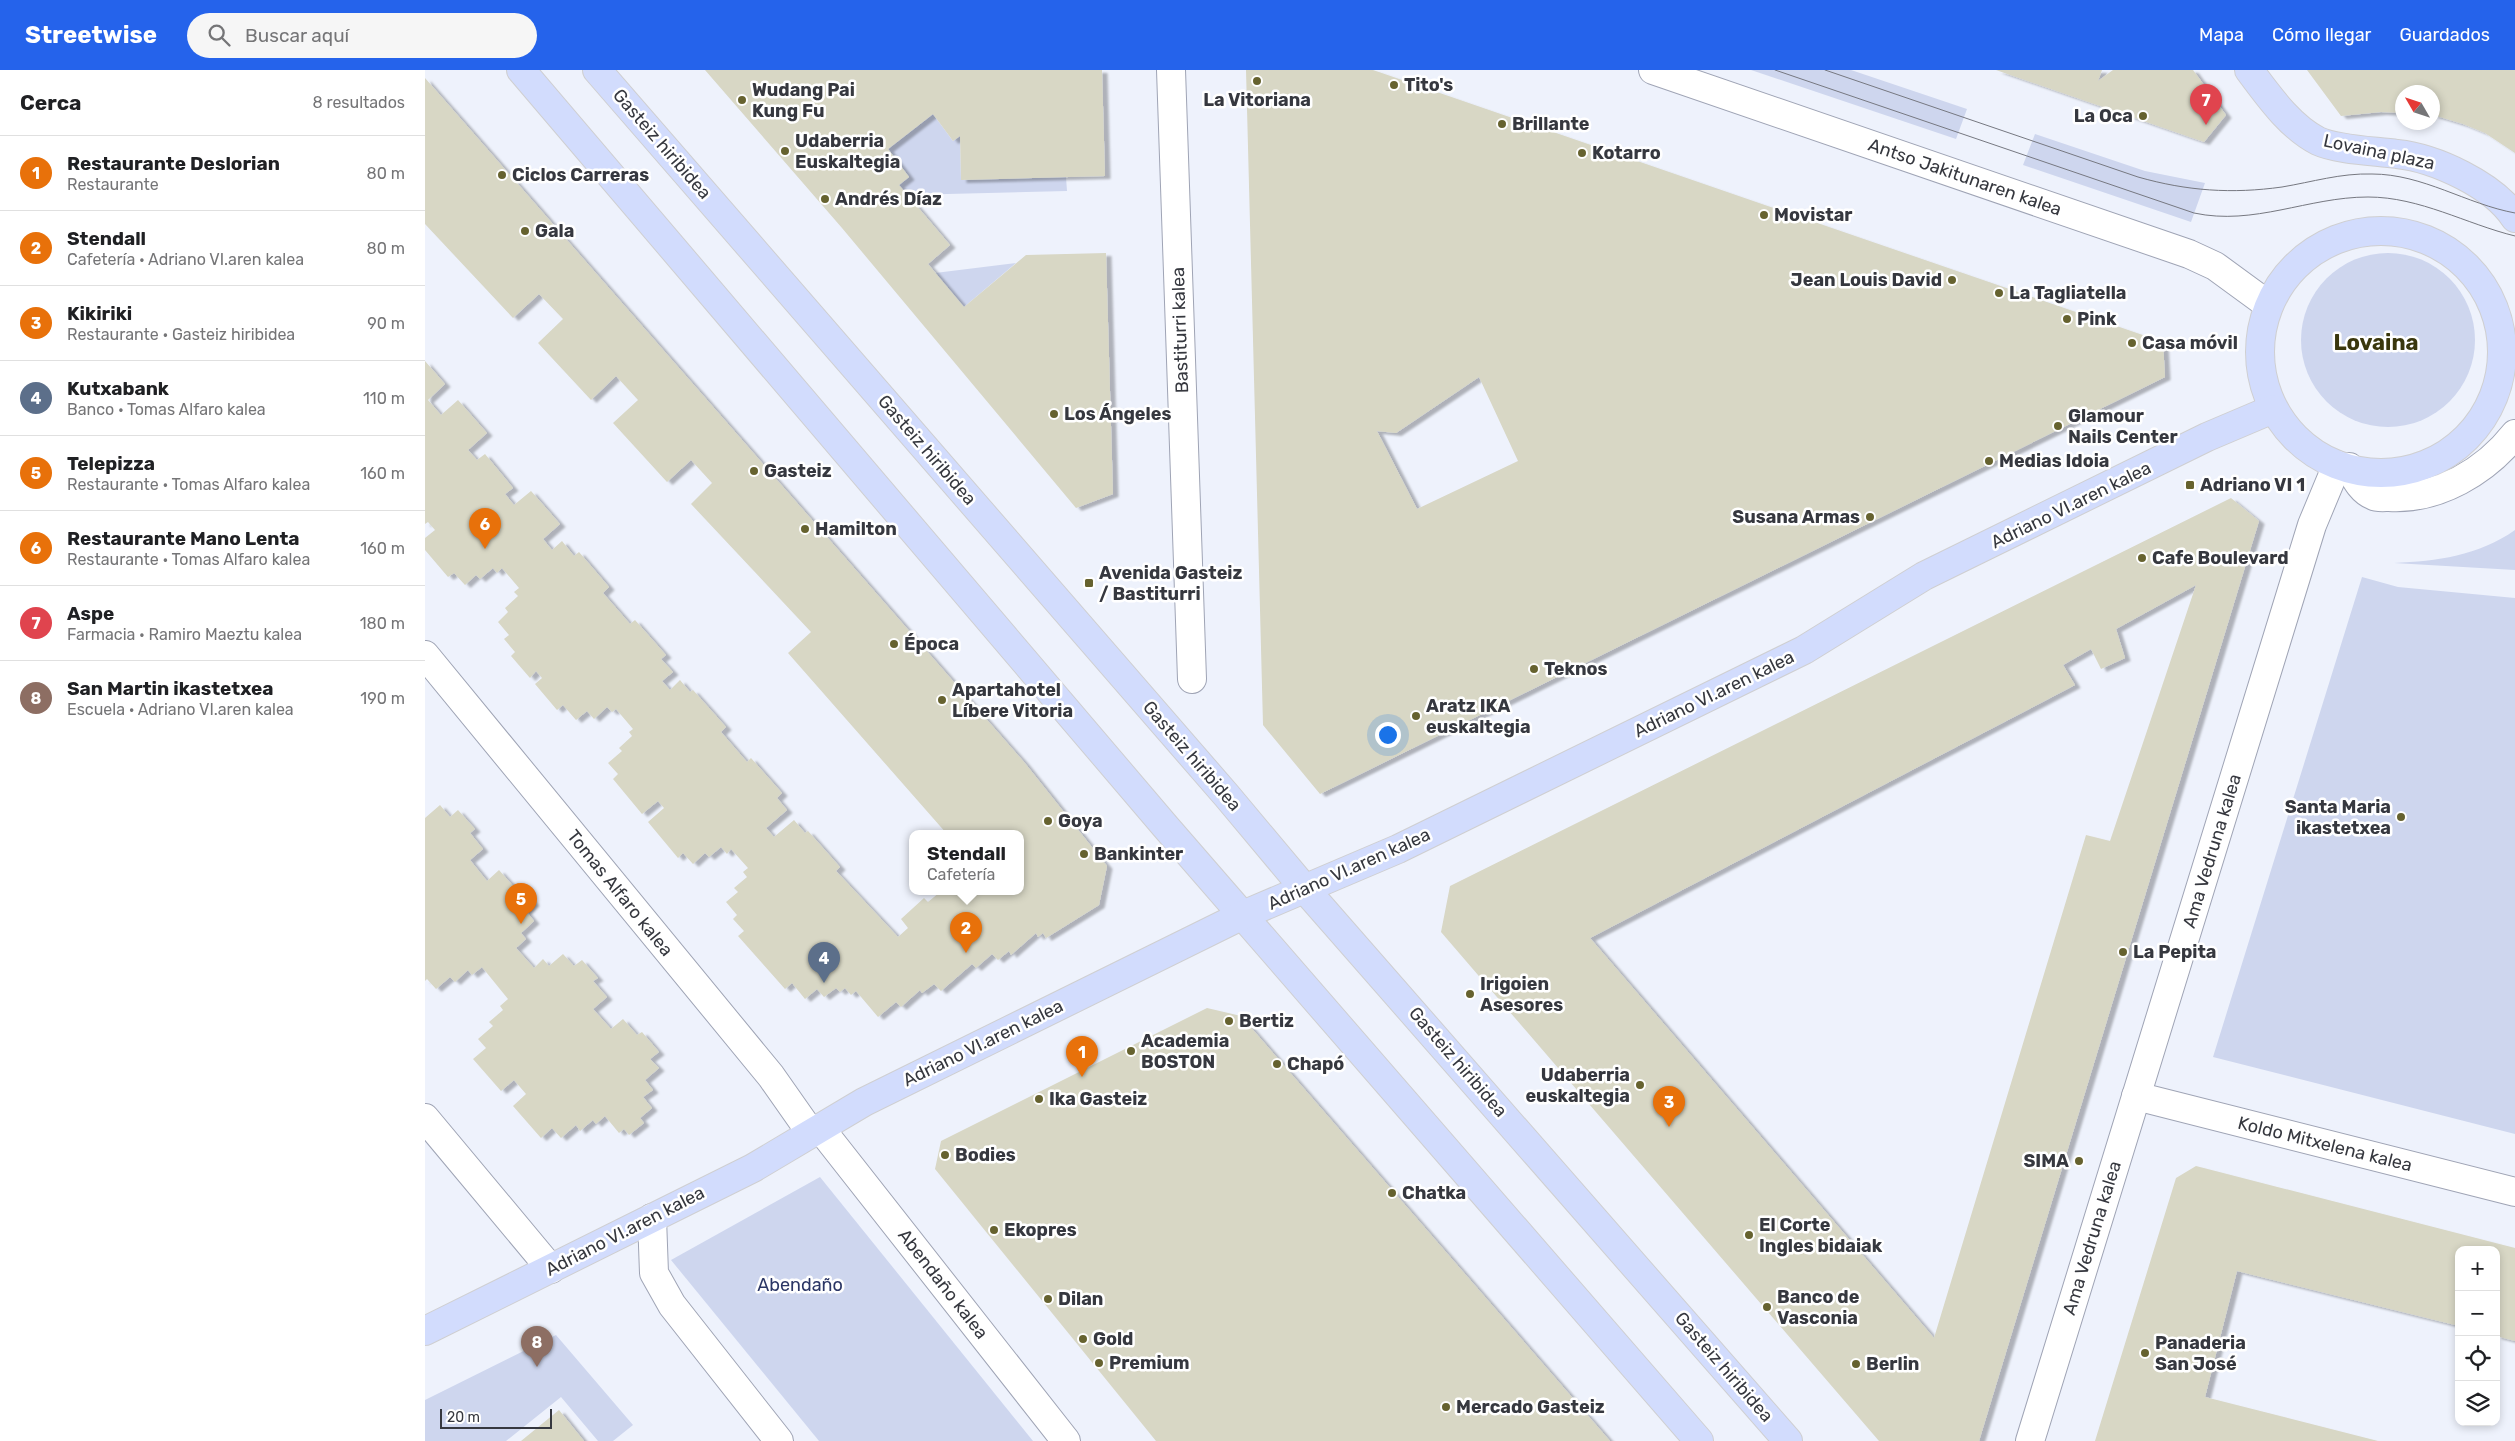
<!DOCTYPE html>
<html lang="es">
<meta charset="utf-8">
<style>
body{margin:0;font-family:Rubik,sans-serif;background:#f6f6f6;color:#202124}
.controls{position:absolute;right:15px;bottom:15px;display:grid;overflow:hidden;border-radius:10px;box-shadow:0 2px 8px #0003}
.controls button{width:45px;height:45px;display:grid;place-items:center;padding:0;border:0;border-bottom:1px solid #e0e0e0;background:#fff;color:#202124;font:25px sans-serif}
.compass{position:absolute;left:1970px;top:15px;width:45px;height:45px;border-radius:50%;background:#fff;box-shadow:0 2px 8px #0003;rotate:309deg}
.scale{position:absolute;left:15px;bottom:12px;width:112px;box-sizing:border-box;padding-left:5px;border:2px solid #36383f;border-top:0;font-size:14px;line-height:18px;white-space:nowrap;color:#36383f;-webkit-text-stroke:4px #fff;paint-order:stroke}
.you{position:absolute;left:962px;top:664px;width:18px;height:18px;margin:-12px;border:4px solid #fff;border-radius:50%;background:#1a73e8;box-shadow:0 0 0 8px #1a73e833}
.badge{display:grid;place-items:center;width:32px;height:32px;border-radius:50%;background:#2563eb;color:#fff;font-size:16px;font-weight:700}
.pin{position:absolute;translate:-50% -41px;filter:drop-shadow(0 1px 2px #0008)}
.pin::after{content:'';position:absolute;top:26px;width:18px;height:15px;background:inherit;clip-path:polygon(0 0,100% 0,50% 100%)}
.popup{position:absolute;left:484px;top:760px;width:115px;height:65px;box-sizing:border-box;display:grid;place-content:center;border-radius:10px;background:#fff;filter:drop-shadow(0 1px 4px #0005);font-size:16px;white-space:nowrap;color:#757577}
.popup b{font-size:19px;color:#202124}
.popup::after{content:'';position:absolute;left:50%;top:100%;margin-left:-10px;border:10px solid transparent;border-top-color:#fff}
.list{margin:0;padding:0;list-style:none}
h2{display:flex;justify-content:space-between;align-items:center;height:65px;margin:0;padding:0 20px;font-size:21px}
h2 small{font-size:16px;font-weight:400;color:#757577}
.list li{display:grid;grid-template-columns:32px 1fr auto;gap:15px;align-items:center;box-sizing:border-box;height:75px;padding:0 20px;border-top:1px solid #e0e0e0}
.list b{display:block;font-size:19px;white-space:nowrap}
.list p{margin:0;font-size:16px;white-space:nowrap;color:#757577}
.list em{font-size:16px;font-style:normal;color:#757577}
.icon{flex:none;width:28px;height:28px;fill:none;stroke:currentColor;stroke-width:2;stroke-linecap:round;stroke-linejoin:round}
.map{position:relative;flex:none;width:2090px;height:1371px;overflow:hidden}
header{display:flex;align-items:center;gap:30px;box-sizing:border-box;height:70px;padding:0 25px;background:#2563eb;color:#fff}
header strong{font-size:24px}
nav{display:flex;gap:28px;margin-inline-start:auto;font-size:18px}
.search{width:350px;height:45px;background:#f6f6f6;display:flex;align-items:center;gap:12px;box-sizing:border-box;padding:0 18px;border-radius:28px;color:#757577;font-size:19px}
main{display:flex}
aside{flex:1;background:#fff}
.map>svg:first-child{display:block}
.green{fill:#ced6ee}
.building{fill:#d8d7c5;fill-rule:evenodd;filter:url(#shadow)}
.lines{fill:none;stroke-linecap:round;stroke-linejoin:round}
.minor-casing{stroke:#9fa4b5;stroke-width:30}
.major-casing{stroke:#cfcfd1;stroke-width:30}
.minor{stroke:#fff;stroke-width:28}
.major{stroke:#d2dcfd;stroke-width:28}
.tram{stroke:#767880;stroke-width:1}
.poi-dot{fill:#66622f;stroke:#fff;stroke-width:2}
.labels{text-anchor:middle;dominant-baseline:central;stroke-width:5;stroke-linejoin:round;paint-order:stroke}
.poi-label{font-size:18px;font-weight:bold;fill:#36383f;stroke:#fff;text-anchor:start}
.street-label{font-size:18px;fill:#36383f;stroke:#fff}
.park-label{font-size:18px;fill:#2b3665;stroke:#fff}
.district-label{font-size:22px;font-weight:bold;fill:#3a370d;stroke:#fff}
</style>
<header>
<strong>Streetwise</strong>
<div class="search"><svg class="icon" aria-label="search" viewBox="0 0 24 24"><circle cx="10" cy="10" r="6"/><path d="M15 15l6 6"/></svg>Buscar aquí</div>
<nav><a>Mapa</a><a>Cómo llegar</a><a>Guardados</a></nav>
</header>
<main>
<aside>
<h2>Cerca<small>8 resultados</small></h2>
<ul class="list">
<li><span class="badge" style="background:#e8710a">1</span><div><b>Restaurante Deslorian</b><p>Restaurante</p></div><em>80 m</em></li>
<li><span class="badge" style="background:#e8710a">2</span><div><b>Stendall</b><p>Cafetería · Adriano VI.aren kalea</p></div><em>80 m</em></li>
<li><span class="badge" style="background:#e8710a">3</span><div><b>Kikiriki</b><p>Restaurante · Gasteiz hiribidea</p></div><em>90 m</em></li>
<li><span class="badge" style="background:#5c6f8a">4</span><div><b>Kutxabank</b><p>Banco · Tomas Alfaro kalea</p></div><em>110 m</em></li>
<li><span class="badge" style="background:#e8710a">5</span><div><b>Telepizza</b><p>Restaurante · Tomas Alfaro kalea</p></div><em>160 m</em></li>
<li><span class="badge" style="background:#e8710a">6</span><div><b>Restaurante Mano Lenta</b><p>Restaurante · Tomas Alfaro kalea</p></div><em>160 m</em></li>
<li><span class="badge" style="background:#e0444e">7</span><div><b>Aspe</b><p>Farmacia · Ramiro Maeztu kalea</p></div><em>180 m</em></li>
<li><span class="badge" style="background:#8d6e63">8</span><div><b>San Martin ikastetxea</b><p>Escuela · Adriano VI.aren kalea</p></div><em>190 m</em></li>
</ul>
</aside>
<div class="map">
<svg width="2090" height="1371" viewBox="0 0 2090 1371">
<defs>
<filter id="shadow"><feDropShadow dx="5.5" dy="3" stdDeviation="1" flood-color="#0004"/></filter>
</defs>
<rect width="100%" height="100%" fill="#eef2fc"/>
<g class="green">
<polygon points="1326,0 1426,0 1542,39 1531,69"/>
<polygon points="508,44 528,71 535,66 536,110 641,107 642,121 482,125 474,115 484,107 463,79"/>
<polygon points="1610,64 1720,101 1780,113 1766,152 1598,95"/>
<circle cx="1963" cy="270" r="87"/>
<polygon points="591,193 539,237 510,203"/>
<path d="M2090,460V500L1969,493C2012,491 2053,486 2090,460Z"/>
<polygon points="1937,507 1973,517 2090,528 2090,1064 1788,987"/>
<polygon points="395,1107 608,1371 394,1371 246,1190"/>
<polygon points="131,1265 208,1355 188,1371 173,1371 136,1327 81,1371 0,1371 0,1330"/>
</g>
<g class="building">
<polygon points="280,0 677,0 680,106 536,110 535,66 528,71 508,44 463,79 484,107 474,115 525,175 503,194 539,237 601,185 681,183 688,424 651,438 417,158"/>
<path d="M821,0H948L1738,272L1740,307L895,724L838,655ZM1054,307L1093,391L992,439L952,361L971,363Z"/>
<polygon points="1571,0 1677,0 1673,11 1688,0 1768,0 1801,45 1779,72"/>
<polygon points="1882,0 2090,0 2090,83 2060,63 2038,54 2008,45 2008,22 1978,22 1978,43 1956,42 1916,46"/>
<polygon points="0,8 599,692 682,796 674,835 621,868 618,863 613,867 611,863 586,885 584,881 573,890 567,884 551,898 547,894 516,921 509,914 497,923 495,920 476,937 471,932 453,947 431,921 426,925 420,918 415,922 411,918 399,927 392,919 380,929 367,913 360,919 313,866 319,861 308,849 312,845 301,832 313,822 309,818 322,807 318,802 323,798 306,779 302,784 296,777 284,787 280,783 268,794 258,783 253,788 223,752 239,738 233,731 217,744 188,709 193,704 183,693 197,681 194,678 207,666 204,662 208,659 191,639 187,642 182,637 169,649 162,641 151,650 138,635 132,640 110,614 117,608 111,601 105,608 86,586 90,582 79,569 84,565 73,552 83,542 80,538 93,526 89,522 94,518 77,498 72,503 68,498 55,509 51,505 40,515 29,503 23,507 0,480 0,468 10,460 3,452 0,454 0,291 20,314 3,330 16,345 33,330 62,363 43,380 52,390 60,384 88,418 80,424 89,435 106,421 135,454 118,469 127,480 137,471 149,486 154,482 184,517 178,523 205,554 210,550 241,585 236,589 248,602 237,611 245,620 255,610 265,622 268,620 301,657 296,662 322,692 326,688 357,723 352,728 362,740 341,758 349,767 369,750 380,763 383,761 415,797 411,801 473,867 483,858 476,849 499,828 503,832 515,822 595,822 595,764 522,764 363,583 386,562 266,434 287,413 266,390 242,412 188,353 213,330 191,306 166,330 113,273 138,249 114,224 88,248 0,154"/>
<path d="M1806,428L1834,451L1554,1371H1454L1016,862L1025,816ZM1771,515L1685,771L1661,765L1509,1268L1165,868L1650,615L1638,595L1666,579L1676,599L1700,588L1691,559Z"/>
<polygon points="15,735 25,747 33,740 50,759 45,763 58,779 45,790 62,811 74,800 89,817 93,813 109,833 101,841 109,851 96,863 101,869 91,878 109,898 118,889 124,896 138,884 149,896 157,890 173,908 168,911 182,927 168,939 186,959 198,949 212,965 217,962 234,982 225,989 234,998 220,1010 228,1020 218,1027 227,1038 215,1048 219,1053 204,1065 199,1059 194,1063 180,1046 171,1054 168,1050 155,1061 151,1055 136,1068 127,1058 116,1068 88,1036 101,1024 89,1010 76,1021 48,989 61,978 53,969 68,956 64,952 78,940 75,936 83,929 57,897 47,905 43,900 30,912 25,907 11,919 2,909 0,911 0,748"/>
<polygon points="782,938 816,946 1185,1371 731,1371 510,1099 516,1071"/>
<polygon points="1771,1096 2090,1178 2090,1271 2071,1266 2071,1180 2034,1180 2034,1256 1812,1201 1780,1327 1953,1371 1670,1371 1751,1108"/>
<polygon points="134,1340 159,1371 96,1371"/>
</g>
<g class="lines">
<g class="minor-casing">
<g id="minor">
<polyline points="746,0 767,609"/>
<polyline points="1228,0 1764,184 1790,196 1842,234"/>
<path d="M1924,397C1930,408 1936,421 1949,426C1953,428 1960,427 1964,427C2013,430 2061,401 2090,364"/>
<polyline points="0,585 346,1006 386,1063"/>
<polyline points="1711,1026 2090,1122"/>
<polyline points="0,1048 126,1199"/>
<polyline points="395,1058 641,1371"/>
<polyline points="227,1148 229,1203 247,1235 354,1371"/>
<polyline points="1605,1371 1887,455 1912,395"/>
</g>
</g>
<g class="major-casing">
<g id="major">
<polyline points="96,0 740,756 1274,1371"/>
<polyline points="172,0 802,726 879,818 1363,1371"/>
<path d="M1824,0C1843,25 1864,56 1893,71C1912,80 1951,81 1972,84C2010,88 2069,115 2090,148"/>
<circle cx="1956" cy="282" r="121"/>
<polyline points="0,1261 328,1098 439,1032 818,845 973,779 1379,580 1499,506 1782,367 1848,339"/>
</g>
</g>
<use href="#minor" class="minor"/>
<use href="#major" class="major"/>
<g class="tram">
<path d="M1350,0L1769,143C1829,156 1883,127 1943,127C1995,127 2041,154 2090,166"/>
<path d="M1400,0L1713,107C1762,121 1807,124 1857,117C1887,112 1916,103 1947,104C1998,104 2041,134 2090,143"/>
</g>
</g>
<g class="poi-dot">
<circle cx="832" cy="11" r="5"/>
<circle cx="969" cy="15" r="5"/>
<circle cx="317" cy="30" r="5"/>
<circle cx="1718" cy="46" r="5"/>
<circle cx="1077" cy="54" r="5"/>
<circle cx="360" cy="81" r="5"/>
<circle cx="1157" cy="83" r="5"/>
<circle cx="77" cy="105" r="5"/>
<circle cx="400" cy="129" r="5"/>
<circle cx="1339" cy="145" r="5"/>
<circle cx="100" cy="161" r="5"/>
<circle cx="1527" cy="210" r="5"/>
<circle cx="1574" cy="223" r="5"/>
<circle cx="1642" cy="249" r="5"/>
<circle cx="1707" cy="273" r="5"/>
<circle cx="629" cy="344" r="5"/>
<circle cx="1633" cy="356" r="5"/>
<circle cx="1564" cy="391" r="5"/>
<circle cx="329" cy="401" r="5"/>
<rect x="1760" y="410" width="10" height="10" rx="2.5"/>
<circle cx="1445" cy="447" r="5"/>
<circle cx="380" cy="459" r="5"/>
<circle cx="1717" cy="488" r="5"/>
<rect x="659" y="508" width="10" height="10" rx="2.5"/>
<circle cx="469" cy="574" r="5"/>
<circle cx="1109" cy="599" r="5"/>
<circle cx="517" cy="630" r="5"/>
<circle cx="991" cy="646" r="5"/>
<circle cx="1976" cy="747" r="5"/>
<circle cx="623" cy="751" r="5"/>
<circle cx="659" cy="784" r="5"/>
<circle cx="1698" cy="882" r="5"/>
<circle cx="1045" cy="924" r="5"/>
<circle cx="804" cy="951" r="5"/>
<circle cx="706" cy="981" r="5"/>
<circle cx="852" cy="994" r="5"/>
<circle cx="1215" cy="1015" r="5"/>
<circle cx="614" cy="1029" r="5"/>
<circle cx="520" cy="1085" r="5"/>
<circle cx="1654" cy="1091" r="5"/>
<circle cx="967" cy="1123" r="5"/>
<circle cx="569" cy="1160" r="5"/>
<circle cx="1324" cy="1165" r="5"/>
<circle cx="623" cy="1229" r="5"/>
<circle cx="1342" cy="1237" r="5"/>
<circle cx="658" cy="1269" r="5"/>
<circle cx="1720" cy="1283" r="5"/>
<circle cx="674" cy="1293" r="5"/>
<circle cx="1431" cy="1294" r="5"/>
<circle cx="1021" cy="1337" r="5"/>
</g>
<g class="labels">
<g class="poi-label">
<text x="979" y="15">Tito's</text>
<text x="327" y="20">Wudang Pai<tspan x="327" dy="21">Kung Fu</tspan></text>
<text x="832" y="30" text-anchor="middle">La Vitoriana</text>
<text x="1708" y="46" text-anchor="end">La Oca</text>
<text x="1087" y="54">Brillante</text>
<text x="370" y="71">Udaberria<tspan x="370" dy="21">Euskaltegia</tspan></text>
<text x="1167" y="83">Kotarro</text>
<text x="87" y="105">Ciclos Carreras</text>
<text x="410" y="129">Andrés Díaz</text>
<text x="1349" y="145">Movistar</text>
<text x="110" y="161">Gala</text>
<text x="1517" y="210" text-anchor="end">Jean Louis David</text>
<text x="1584" y="223">La Tagliatella</text>
<text x="1652" y="249">Pink</text>
<text x="1717" y="273">Casa móvil</text>
<text x="639" y="344">Los Ángeles</text>
<text x="1643" y="346">Glamour<tspan x="1643" dy="21">Nails Center</tspan></text>
<text x="1574" y="391">Medias Idoia</text>
<text x="339" y="401">Gasteiz</text>
<text x="1775" y="415">Adriano VI 1</text>
<text x="1435" y="447" text-anchor="end">Susana Armas</text>
<text x="390" y="459">Hamilton</text>
<text x="1727" y="488">Cafe Boulevard</text>
<text x="674" y="503">Avenida Gasteiz<tspan x="674" dy="21">/ Bastiturri</tspan></text>
<text x="479" y="574">Época</text>
<text x="1119" y="599">Teknos</text>
<text x="527" y="620">Apartahotel<tspan x="527" dy="21">Líbere Vitoria</tspan></text>
<text x="1001" y="636">Aratz IKA<tspan x="1001" dy="21">euskaltegia</tspan></text>
<text x="1966" y="737" text-anchor="end">Santa Maria<tspan x="1966" dy="21">ikastetxea</tspan></text>
<text x="633" y="751">Goya</text>
<text x="669" y="784">Bankinter</text>
<text x="1708" y="882">La Pepita</text>
<text x="1055" y="914">Irigoien<tspan x="1055" dy="21">Asesores</tspan></text>
<text x="814" y="951">Bertiz</text>
<text x="716" y="971">Academia<tspan x="716" dy="21">BOSTON</tspan></text>
<text x="862" y="994">Chapó</text>
<text x="1205" y="1005" text-anchor="end">Udaberria<tspan x="1205" dy="21">euskaltegia</tspan></text>
<text x="624" y="1029">Ika Gasteiz</text>
<text x="530" y="1085">Bodies</text>
<text x="1644" y="1091" text-anchor="end">SIMA</text>
<text x="977" y="1123">Chatka</text>
<text x="1334" y="1155">El Corte<tspan x="1334" dy="21">Ingles bidaiak</tspan></text>
<text x="579" y="1160">Ekopres</text>
<text x="1352" y="1227">Banco de<tspan x="1352" dy="21">Vasconia</tspan></text>
<text x="633" y="1229">Dilan</text>
<text x="668" y="1269">Gold</text>
<text x="1730" y="1273">Panaderia<tspan x="1730" dy="21">San José</tspan></text>
<text x="684" y="1293">Premium</text>
<text x="1441" y="1294">Berlin</text>
<text x="1031" y="1337">Mercado Gasteiz</text>
</g>
<g class="street-label">
<text transform="translate(237 74) rotate(49)">Gasteiz hiribidea</text>
<text transform="translate(1954 82) rotate(12)">Lovaina plaza</text>
<text transform="translate(1540 107) rotate(19)">Antso Jakitunaren kalea</text>
<text transform="translate(755 260) rotate(-92)">Bastiturri kalea</text>
<text transform="translate(502 380) rotate(49)">Gasteiz hiribidea</text>
<text transform="translate(1646 435) rotate(-26)">Adriano VI.aren kalea</text>
<text transform="translate(1289 624) rotate(-26)">Adriano VI.aren kalea</text>
<text transform="translate(767 686) rotate(49)">Gasteiz hiribidea</text>
<text transform="translate(1787 781) rotate(-73)">Ama Vedruna kalea</text>
<text transform="translate(924 799) rotate(-24)">Adriano VI.aren kalea</text>
<text transform="translate(195 823) rotate(51)">Tomas Alfaro kalea</text>
<text transform="translate(558 973) rotate(-26)">Adriano VI.aren kalea</text>
<text transform="translate(1033 992) rotate(49)">Gasteiz hiribidea</text>
<text transform="translate(1900 1074) rotate(14)">Koldo Mitxelena kalea</text>
<text transform="translate(200 1161) rotate(-27)">Adriano VI.aren kalea</text>
<text transform="translate(1667 1168) rotate(-73)">Ama Vedruna kalea</text>
<text transform="translate(518 1214) rotate(52)">Abendaño kalea</text>
<text transform="translate(1299 1297) rotate(49)">Gasteiz hiribidea</text>
</g>
<g class="park-label">
<text x="375" y="1215">Abendaño</text>
</g>
<g class="district-label">
<text x="1951" y="272">Lovaina</text>
</g>
</g>
</svg>
<div class="controls">
<button>+</button>
<button>−</button>
<button><svg class="icon" aria-label="locate" viewBox="0 0 24 24"><circle cx="12" cy="12" r="6"/><path d="M12 2v4M12 18v4M2 12h4M18 12h4"/></svg></button>
<button><svg class="icon" aria-label="layers" viewBox="0 0 24 24"><path d="M12 4l9 5-9 5-9-5zM3 14l9 5 9-5"/></svg></button>
</div>
<svg class="compass" viewBox="-18 -18 36 36"><path d="M0-13l5 13h-10z" fill="#e53935"/><path d="M0 13l5-13h-10z" fill="#757577"/></svg>
<div class="scale">20 m</div>
<div class="you"></div>
<div class="pin badge" style="left:657px;top:1007px;background:#e8710a">1</div>
<div class="pin badge" style="left:541px;top:883px;background:#e8710a">2</div>
<div class="popup"><b>Stendall</b>Cafetería</div>
<div class="pin badge" style="left:1244px;top:1057px;background:#e8710a">3</div>
<div class="pin badge" style="left:399px;top:913px;background:#5c6f8a">4</div>
<div class="pin badge" style="left:96px;top:854px;background:#e8710a">5</div>
<div class="pin badge" style="left:60px;top:479px;background:#e8710a">6</div>
<div class="pin badge" style="left:1781px;top:55px;background:#e0444e">7</div>
<div class="pin badge" style="left:112px;top:1297px;background:#8d6e63">8</div>
</div>
</main>
